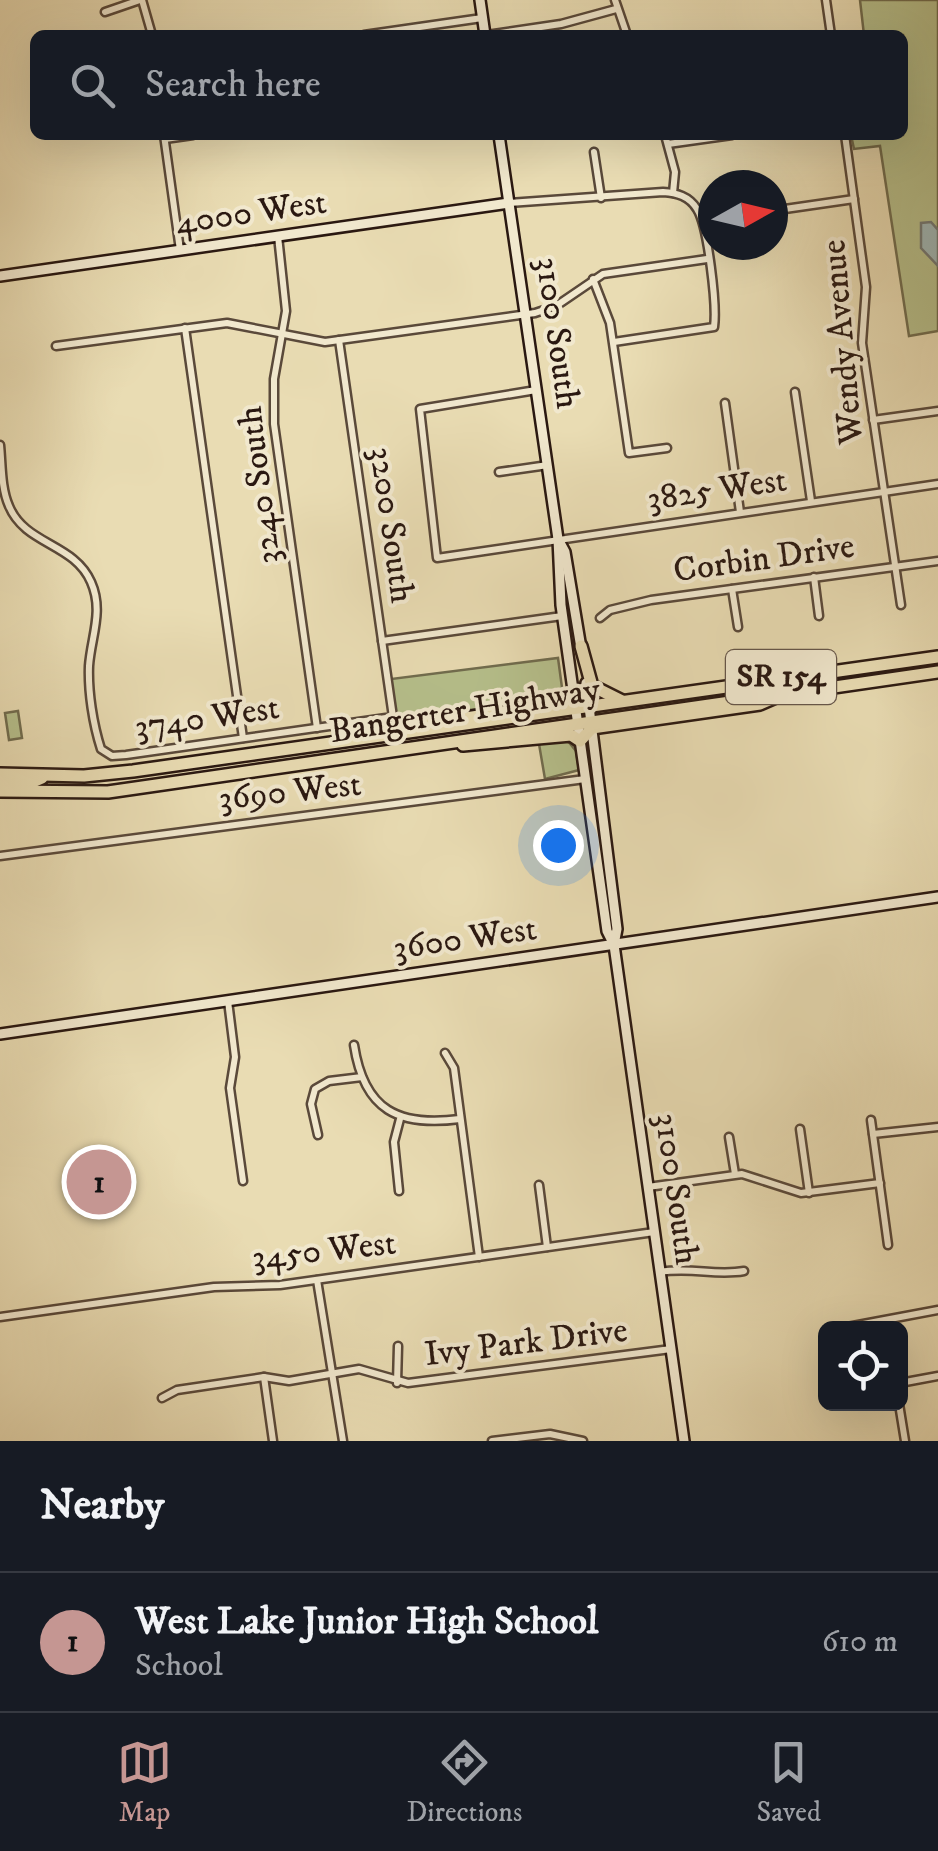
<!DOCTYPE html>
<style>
body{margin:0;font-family:"IM FELL DW Pica",serif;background:#242831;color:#f1f3f6}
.controls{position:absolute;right:30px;bottom:30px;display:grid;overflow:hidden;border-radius:15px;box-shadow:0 10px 40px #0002}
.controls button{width:90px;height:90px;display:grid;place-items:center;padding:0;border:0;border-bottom:2px solid #363941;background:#171b24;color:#f1f3f6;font:50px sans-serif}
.compass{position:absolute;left:698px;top:170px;width:90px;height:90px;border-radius:50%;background:#171b24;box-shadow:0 10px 40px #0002;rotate:82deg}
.you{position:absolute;left:558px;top:845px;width:35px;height:35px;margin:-25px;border:8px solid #fff;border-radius:50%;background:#1a73e8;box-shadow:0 0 0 15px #1a73e833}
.badge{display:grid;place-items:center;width:65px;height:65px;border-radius:50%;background:#c59692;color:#111;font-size:32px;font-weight:700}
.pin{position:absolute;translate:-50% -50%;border:5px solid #fff;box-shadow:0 2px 10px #0006}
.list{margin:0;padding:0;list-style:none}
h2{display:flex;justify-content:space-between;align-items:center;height:130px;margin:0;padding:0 40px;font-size:42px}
h2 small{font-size:32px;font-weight:400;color:#9ea1a6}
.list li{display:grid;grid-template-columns:65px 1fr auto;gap:30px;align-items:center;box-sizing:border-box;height:140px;padding:0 40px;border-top:2px solid #363941}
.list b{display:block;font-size:38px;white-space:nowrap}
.list p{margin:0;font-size:32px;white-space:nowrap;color:#9ea1a6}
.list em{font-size:32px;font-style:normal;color:#9ea1a6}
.icon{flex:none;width:55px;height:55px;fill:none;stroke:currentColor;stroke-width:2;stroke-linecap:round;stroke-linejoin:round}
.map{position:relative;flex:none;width:938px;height:1441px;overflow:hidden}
.search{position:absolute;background:#171b24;box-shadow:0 10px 40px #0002;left:30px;right:30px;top:30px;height:110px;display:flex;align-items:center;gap:25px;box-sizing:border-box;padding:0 35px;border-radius:15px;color:#9ea1a6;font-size:38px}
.sheet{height:270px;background:#171b24}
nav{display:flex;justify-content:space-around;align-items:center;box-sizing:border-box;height:140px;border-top:2px solid #363941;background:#171b24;font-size:28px;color:#9ea1a6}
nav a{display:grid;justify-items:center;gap:5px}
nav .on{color:#c59692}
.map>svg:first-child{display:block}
.green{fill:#b6c08c;stroke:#706c4e;stroke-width:2.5}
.water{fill:#9eb8b9;stroke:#707876;stroke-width:2.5}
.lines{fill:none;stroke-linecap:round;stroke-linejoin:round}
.street-casing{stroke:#5a493a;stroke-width:11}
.secondary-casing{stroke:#2a1811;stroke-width:14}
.highway-casing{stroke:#2a1811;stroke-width:16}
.street{stroke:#f1e8ce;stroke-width:6}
.secondary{stroke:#f1e8ce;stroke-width:9}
.highway{stroke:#e9dcb3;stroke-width:11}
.labels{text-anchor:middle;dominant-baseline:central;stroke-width:8;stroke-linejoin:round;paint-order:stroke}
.shield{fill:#f1e8ce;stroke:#66564a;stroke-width:2.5}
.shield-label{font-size:32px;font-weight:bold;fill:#2a1811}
.street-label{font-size:35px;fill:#2a1811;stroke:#f1e8ce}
</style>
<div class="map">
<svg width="938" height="1441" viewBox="0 0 938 1441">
<rect width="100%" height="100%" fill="#e9dcb3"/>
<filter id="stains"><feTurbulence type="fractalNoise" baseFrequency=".002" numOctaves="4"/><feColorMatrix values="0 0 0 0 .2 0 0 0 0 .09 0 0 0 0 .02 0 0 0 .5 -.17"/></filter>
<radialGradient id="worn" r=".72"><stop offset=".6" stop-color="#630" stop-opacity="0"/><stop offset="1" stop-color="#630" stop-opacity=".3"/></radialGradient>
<g class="green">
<polygon points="860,0 938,0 938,331 909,336 880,146 854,149 851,135 903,135 903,35 864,35"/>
<polygon points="558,658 563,695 559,699 396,719 391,679"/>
<polygon points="18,711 22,738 9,740 5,713"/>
<polygon points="567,740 576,751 579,770 545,779 539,744"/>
</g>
<polygon class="water" points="931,222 938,230 938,266 921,248 921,223"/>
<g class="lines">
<g class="street-casing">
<g id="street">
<polyline points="142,0 152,35"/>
<polyline points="615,0 627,35"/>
<polyline points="826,0 831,35"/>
<polyline points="105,12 140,0"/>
<polyline points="364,35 482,18"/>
<polyline points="487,35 561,24 616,9"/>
<polyline points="164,135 180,250"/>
<polyline points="665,135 675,172 673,193"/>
<polyline points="845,135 866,287 862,343 901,605"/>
<polyline points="165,139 193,135"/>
<polyline points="668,144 732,135"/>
<polyline points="594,152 601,198"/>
<path d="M509,203L663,192C677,193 689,196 697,209C708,226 717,306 714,327L614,342"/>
<polyline points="778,210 854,199"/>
<polyline points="278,236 286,311 274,379 274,424 317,728"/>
<polyline points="593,279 610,323 629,453 667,448"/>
<polyline points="185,328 243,738"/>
<polyline points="56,346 227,323 325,342 535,313 556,306 603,274 707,259"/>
<polyline points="536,390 420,409 437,558 938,484"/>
<polyline points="795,392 811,501"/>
<polyline points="725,403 740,512"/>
<polyline points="873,420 938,411"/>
<path d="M0,445C2,465 1,488 9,506C25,545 74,543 91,582C104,611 91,637 89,666C88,692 93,724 101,749L112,756L126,755L393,717L339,340"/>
<polyline points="499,472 548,465"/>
<polyline points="814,577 819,616"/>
<polyline points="732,589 738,627"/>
<polyline points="600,618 610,610 651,600 938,561"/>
<polyline points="382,641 562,616"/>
<polyline points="0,856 585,779"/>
<polyline points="228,1001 235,1057 230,1088 243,1181"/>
<path d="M354,1045C364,1111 399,1127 460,1119"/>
<polyline points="445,1053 454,1068 479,1257"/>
<polyline points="871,1120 888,1245"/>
<polyline points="800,1129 809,1193"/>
<polyline points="873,1134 938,1127"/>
<polyline points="318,1135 311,1104 315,1089 329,1081 362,1077"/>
<polyline points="729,1137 735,1174"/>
<polyline points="539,1185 547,1247"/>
<polyline points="648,1187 742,1174 801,1193 880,1183"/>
<polyline points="399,1191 394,1142 400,1119"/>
<path d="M660,1272C692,1267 716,1276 744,1271"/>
<polyline points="317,1280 343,1441"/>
<polyline points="0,1317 214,1287 280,1285 654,1232"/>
<polyline points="842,1328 938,1310"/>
<polyline points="264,1377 273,1441"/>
<polyline points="397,1383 398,1346"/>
<polyline points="900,1383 938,1376"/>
<polyline points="162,1398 177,1390 264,1377 289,1381 359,1369 408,1383 671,1349"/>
<polyline points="899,1404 905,1441"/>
<polyline points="492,1441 550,1434 583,1441"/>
</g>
</g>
<g class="secondary-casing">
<g id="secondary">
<polyline points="480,0 485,35"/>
<polyline points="499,135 558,539 561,605 607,931 614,945 684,1441"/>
<polyline points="0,276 509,203"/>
<polyline points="558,539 565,552 581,648"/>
<polyline points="586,683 617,929 614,945"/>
<polyline points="0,1034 938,897"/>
</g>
</g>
<g class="highway-casing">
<g id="highway">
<polyline points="581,646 592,686 622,701"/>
<polyline points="389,730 574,701 587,688"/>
<polyline points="463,745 571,735 580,741 592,728 760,704 776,697"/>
<polyline points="0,774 84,776 133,771 938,657"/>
<polyline points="0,783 26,785 42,778"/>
<polyline points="0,791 108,792 938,672"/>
</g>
</g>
<use href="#street" class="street"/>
<use href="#secondary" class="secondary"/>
<use href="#highway" class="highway"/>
</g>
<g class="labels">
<rect class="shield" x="726" y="650" width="110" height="54" rx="8"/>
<g class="shield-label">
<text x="781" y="677">SR 154</text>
</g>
<g class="street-label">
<text transform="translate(251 213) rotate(-8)">4000 West</text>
<text transform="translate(557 333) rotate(82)">3100 South</text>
<text transform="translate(843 342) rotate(-95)">Wendy Avenue</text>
<text transform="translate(260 485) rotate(-97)">3240 South</text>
<text transform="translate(717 490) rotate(-8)">3825 West</text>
<text transform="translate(391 525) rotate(82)">3200 South</text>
<text transform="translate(764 559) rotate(-8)">Corbin Drive</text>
<text transform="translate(465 711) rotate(-9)">Bangerter Highway</text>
<text transform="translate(207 718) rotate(-8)">3740 West</text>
<text transform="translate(290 792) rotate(-6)">3690 West</text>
<text transform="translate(465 939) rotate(-8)">3600 West</text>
<text transform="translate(676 1189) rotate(82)">3100 South</text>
<text transform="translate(324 1251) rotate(-6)">3450 West</text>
<text transform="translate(526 1343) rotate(-7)">Ivy Park Drive</text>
</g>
</g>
<rect width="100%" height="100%" filter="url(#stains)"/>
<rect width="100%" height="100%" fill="url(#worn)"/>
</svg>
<div class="controls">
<button><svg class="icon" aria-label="locate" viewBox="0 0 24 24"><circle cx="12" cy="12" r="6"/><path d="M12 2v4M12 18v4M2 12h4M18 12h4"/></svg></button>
</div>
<svg class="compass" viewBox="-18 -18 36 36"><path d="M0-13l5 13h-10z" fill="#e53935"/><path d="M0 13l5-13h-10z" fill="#9ea1a6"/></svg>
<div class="you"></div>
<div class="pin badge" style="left:99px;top:1182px">1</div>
<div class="search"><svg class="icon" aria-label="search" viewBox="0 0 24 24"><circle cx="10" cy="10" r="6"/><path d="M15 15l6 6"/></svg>Search here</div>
</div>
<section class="sheet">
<h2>Nearby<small></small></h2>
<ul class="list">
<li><span class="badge">1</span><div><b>West Lake Junior High School</b><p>School</p></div><em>610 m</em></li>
</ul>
</section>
<nav>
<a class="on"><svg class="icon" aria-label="map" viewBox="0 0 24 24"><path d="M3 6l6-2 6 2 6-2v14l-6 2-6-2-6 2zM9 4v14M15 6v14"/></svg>Map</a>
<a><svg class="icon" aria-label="directions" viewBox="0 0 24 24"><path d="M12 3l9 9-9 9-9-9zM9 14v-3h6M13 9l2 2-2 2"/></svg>Directions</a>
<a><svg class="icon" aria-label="saved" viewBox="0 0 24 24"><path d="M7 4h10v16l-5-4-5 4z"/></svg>Saved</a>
</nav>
